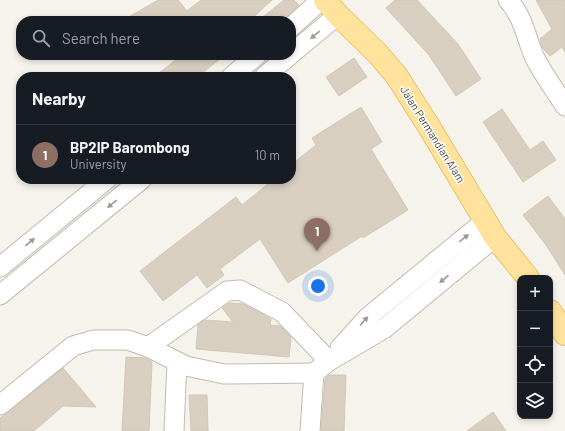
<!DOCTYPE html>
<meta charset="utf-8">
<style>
body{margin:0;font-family:Barlow,sans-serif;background:#242831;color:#f1f3f6}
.controls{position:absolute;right:12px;bottom:12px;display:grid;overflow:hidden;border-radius:8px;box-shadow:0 2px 6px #0003}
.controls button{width:36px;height:36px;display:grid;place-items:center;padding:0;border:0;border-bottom:1px solid #363941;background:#171b24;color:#f1f3f6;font:20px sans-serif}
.you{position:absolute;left:318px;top:286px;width:14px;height:14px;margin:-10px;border:3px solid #fff;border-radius:50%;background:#1a73e8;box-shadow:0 0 0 6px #1a73e833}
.badge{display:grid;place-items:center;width:26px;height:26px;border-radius:50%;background:#2563eb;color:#fff;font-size:13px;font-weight:700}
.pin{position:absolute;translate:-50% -33px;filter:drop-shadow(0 1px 2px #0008)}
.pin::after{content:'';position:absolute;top:21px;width:14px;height:12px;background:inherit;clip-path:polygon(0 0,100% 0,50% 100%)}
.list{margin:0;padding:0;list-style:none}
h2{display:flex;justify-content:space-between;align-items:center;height:52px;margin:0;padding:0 16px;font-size:17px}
h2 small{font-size:13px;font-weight:400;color:#9ea1a6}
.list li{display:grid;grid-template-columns:26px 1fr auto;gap:12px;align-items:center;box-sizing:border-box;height:60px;padding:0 16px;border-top:1px solid #363941}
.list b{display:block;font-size:15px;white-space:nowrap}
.list p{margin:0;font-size:13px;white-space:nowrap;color:#9ea1a6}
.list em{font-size:13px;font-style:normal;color:#9ea1a6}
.icon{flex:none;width:22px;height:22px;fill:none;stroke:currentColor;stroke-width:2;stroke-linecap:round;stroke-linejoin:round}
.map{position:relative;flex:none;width:565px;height:431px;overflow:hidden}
.search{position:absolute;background:#171b24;box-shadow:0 2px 6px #0003;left:16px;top:16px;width:280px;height:44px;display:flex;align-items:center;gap:10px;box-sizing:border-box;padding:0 14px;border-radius:16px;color:#9ea1a6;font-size:15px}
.panel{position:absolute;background:#171b24;box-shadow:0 2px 6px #0003;left:16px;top:72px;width:280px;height:112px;border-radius:16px}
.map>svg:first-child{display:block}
.building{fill:#d8cfc1;stroke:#d3c7b4}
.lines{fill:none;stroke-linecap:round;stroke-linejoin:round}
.minor-casing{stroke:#c2bbae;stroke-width:21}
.major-casing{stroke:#e6c16a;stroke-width:24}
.minor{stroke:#fff;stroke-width:19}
.major{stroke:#ffe39c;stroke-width:22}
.oneway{fill:#9c9892}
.labels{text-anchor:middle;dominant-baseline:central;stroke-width:3;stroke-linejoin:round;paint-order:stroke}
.street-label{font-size:11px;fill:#4b4439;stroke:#fff}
</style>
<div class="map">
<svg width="565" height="431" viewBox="0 0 565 431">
<rect width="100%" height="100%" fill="#f6f3ec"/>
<g class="building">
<polygon points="158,0 178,0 187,11 201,0 272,0 249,21 122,21"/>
<polygon points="284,0 294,0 299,5 282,21 258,21"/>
<polygon points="395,0 417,0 458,44 481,79 456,96 429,55 386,8"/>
<polygon points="536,0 565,0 565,52 562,47 550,56 542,47 540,39 552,29"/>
<polygon points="182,55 225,55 197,77 154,77"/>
<polygon points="354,58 367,77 339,96 326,77"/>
<polygon points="361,107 382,142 371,149 408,210 363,238 362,236 288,283 260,239 220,269 224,275 207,288 197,275 163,301 140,271 236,197 242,205 274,179 291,179 291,165 316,145 312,138"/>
<polygon points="502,109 530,150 543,141 556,160 523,182 483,122"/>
<polygon points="548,196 565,219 565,275 546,245 523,215"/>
<polygon points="230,303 243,304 271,319 270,325 280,326 291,337 289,357 196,349 198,325 205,320 233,322 222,308"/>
<polygon points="126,357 145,358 152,362 149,431 122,431"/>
<polygon points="63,368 96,407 63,406 34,431 0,431 0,418"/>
<polygon points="329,375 346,375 344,431 321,431 325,379"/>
<polygon points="189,395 207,395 208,431 191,431"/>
<polygon points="493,412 506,431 467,431"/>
</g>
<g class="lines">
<g class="minor-casing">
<g id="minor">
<path d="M508,0C523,16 526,37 534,56C542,73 555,90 565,106"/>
<polyline points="291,27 321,0"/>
<polyline points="291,54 338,15"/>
<polyline points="231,77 257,55"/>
<polyline points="264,77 290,55"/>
<polyline points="0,267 107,179"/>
<polyline points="0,295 142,179"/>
<polyline points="148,347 227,291 240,290 282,312 329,361"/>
<polyline points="340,348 368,317 485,221"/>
<polyline points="0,405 73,346 93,340 128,340 148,347 186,366 224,374 314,373"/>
<polyline points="174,431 177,362"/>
<polyline points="310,431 314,373 329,361 385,328 495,237"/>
</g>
</g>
<g class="major-casing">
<g id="major">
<polyline points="325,0 338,15 378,54 396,75 428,125 495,237 528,278"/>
<polyline points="550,311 565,334"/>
</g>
</g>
<use href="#minor" class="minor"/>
<use href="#major" class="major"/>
</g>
<defs><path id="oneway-solid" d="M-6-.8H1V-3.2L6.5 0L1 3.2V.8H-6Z"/></defs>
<g class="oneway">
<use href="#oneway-solid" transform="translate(315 35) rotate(140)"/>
<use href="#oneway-solid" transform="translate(112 204) rotate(141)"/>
<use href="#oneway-solid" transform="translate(464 238) rotate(-39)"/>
<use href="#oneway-solid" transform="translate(30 242) rotate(-39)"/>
<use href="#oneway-solid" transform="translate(444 279) rotate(140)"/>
<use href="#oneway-solid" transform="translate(364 321) rotate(-48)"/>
</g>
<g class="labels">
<g class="street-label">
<text transform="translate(433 134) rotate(58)">Jalan Permandian Alam</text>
</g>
</g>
</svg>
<div class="controls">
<button>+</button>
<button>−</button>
<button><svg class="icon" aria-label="locate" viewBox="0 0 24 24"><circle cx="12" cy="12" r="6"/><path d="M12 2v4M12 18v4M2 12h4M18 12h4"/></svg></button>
<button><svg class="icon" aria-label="layers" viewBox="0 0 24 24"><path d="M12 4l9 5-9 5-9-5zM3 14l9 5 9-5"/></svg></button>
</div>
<div class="you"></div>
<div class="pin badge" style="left:317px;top:251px;background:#8d6e63">1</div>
<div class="search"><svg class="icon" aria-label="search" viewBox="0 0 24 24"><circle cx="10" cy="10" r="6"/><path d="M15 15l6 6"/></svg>Search here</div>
<section class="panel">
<h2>Nearby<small></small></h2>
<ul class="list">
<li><span class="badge" style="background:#8d6e63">1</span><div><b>BP2IP Barombong</b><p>University</p></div><em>10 m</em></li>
</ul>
</section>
</div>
